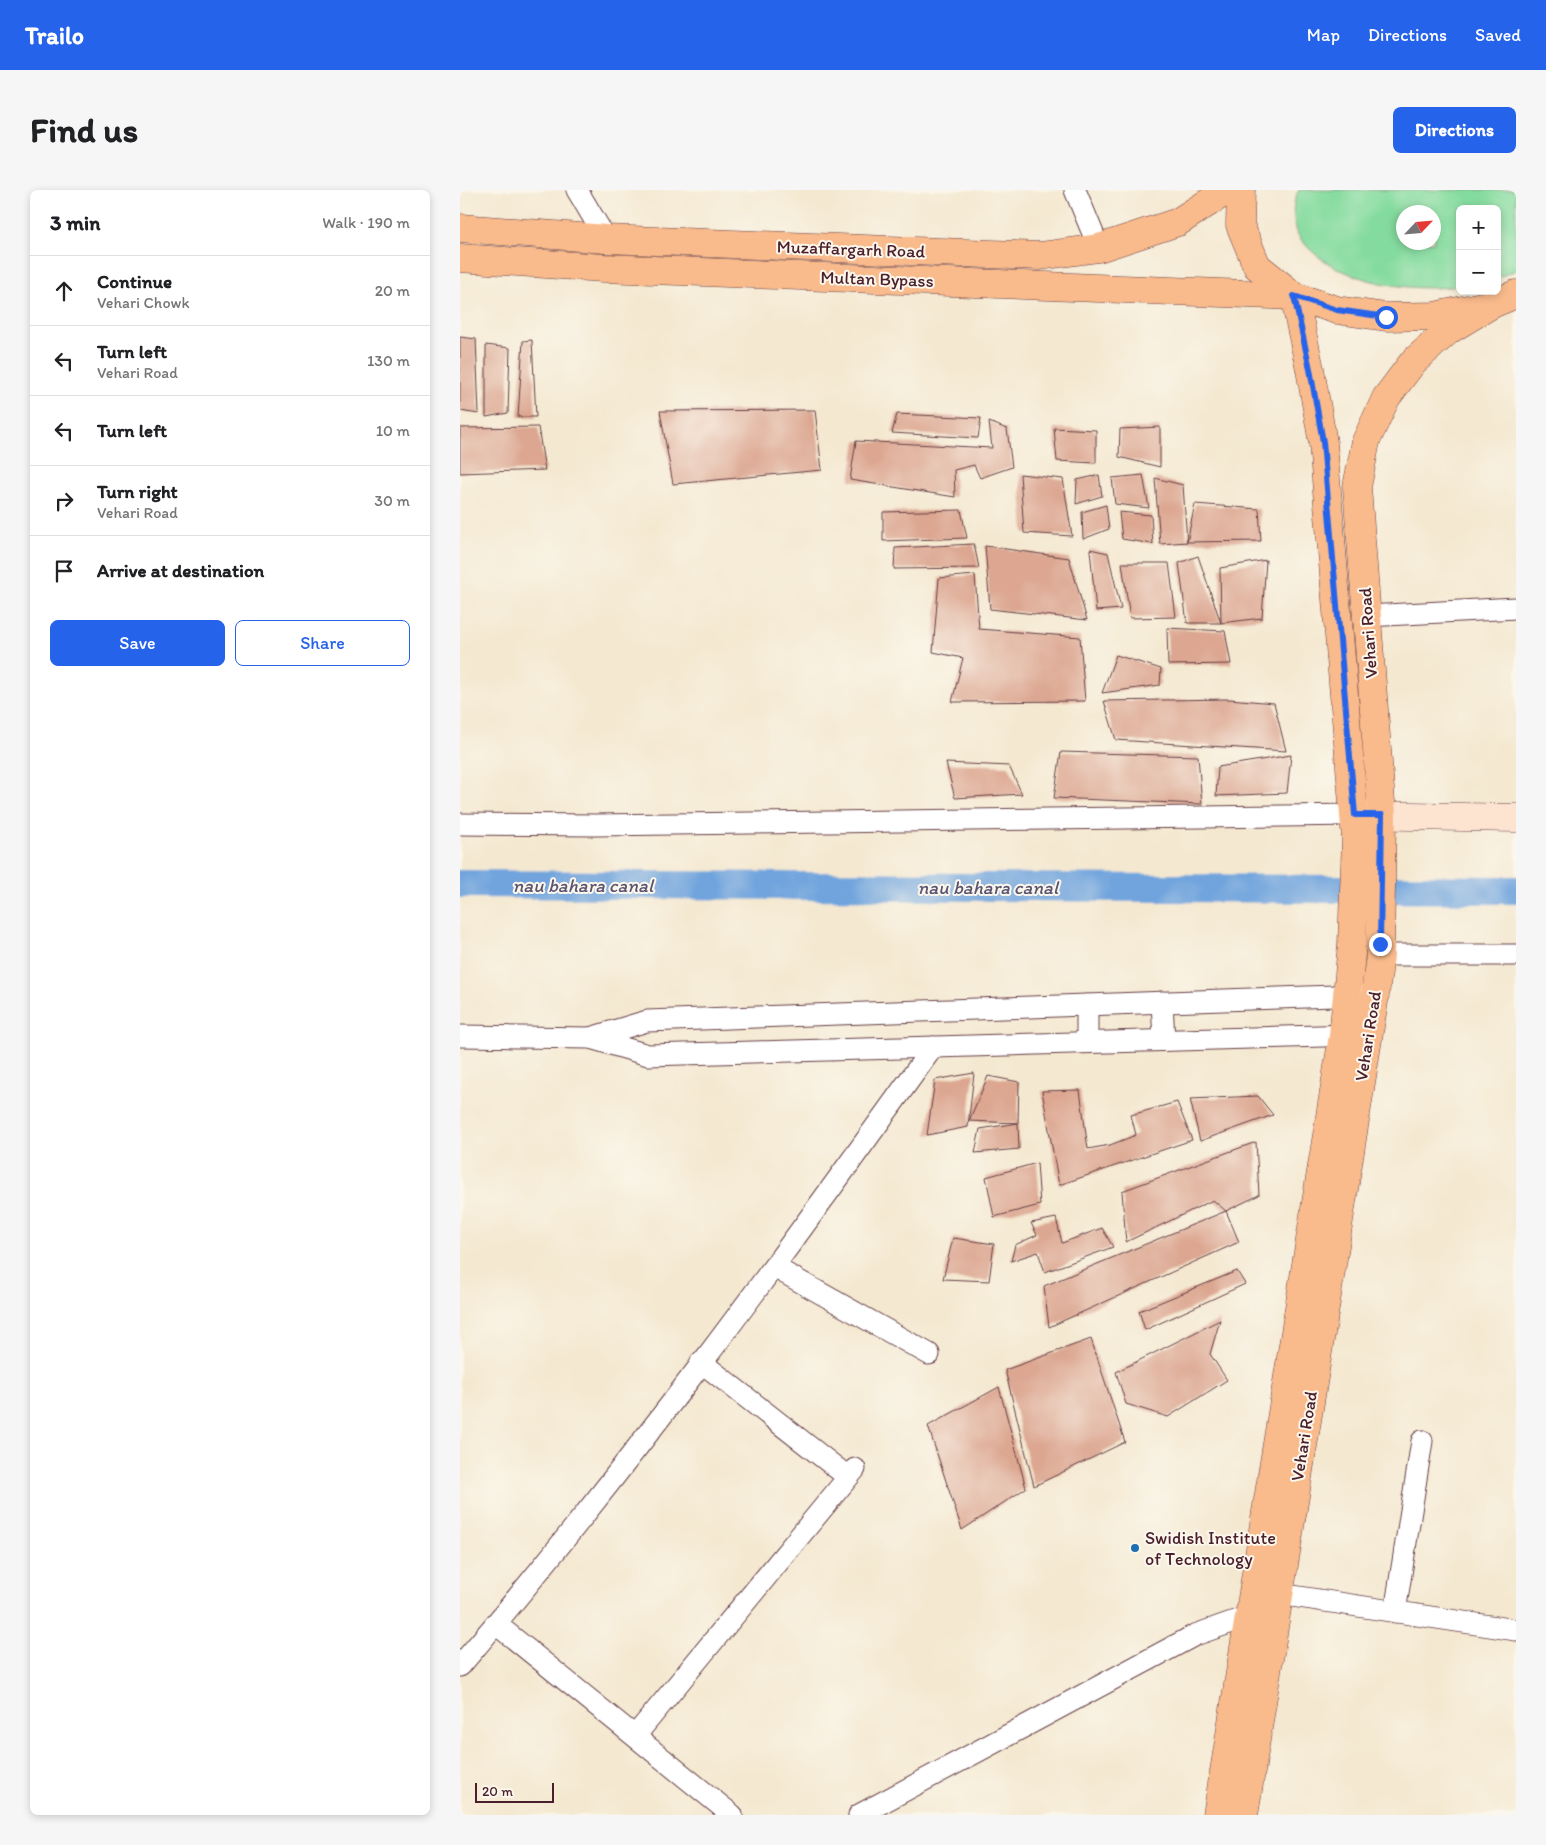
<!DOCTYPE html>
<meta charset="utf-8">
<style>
body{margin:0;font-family:Itim,sans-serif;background:#f6f6f6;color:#202124}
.controls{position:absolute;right:15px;top:15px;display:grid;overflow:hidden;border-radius:8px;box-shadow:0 2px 8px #0003}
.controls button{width:45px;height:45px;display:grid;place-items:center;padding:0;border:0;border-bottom:1px solid #e0e0e0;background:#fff;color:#202124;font:25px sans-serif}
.compass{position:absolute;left:936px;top:15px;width:45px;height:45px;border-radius:50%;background:#fff;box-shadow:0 2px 8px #0003;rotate:64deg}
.scale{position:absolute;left:15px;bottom:12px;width:79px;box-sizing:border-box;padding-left:5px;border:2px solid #4a1f2b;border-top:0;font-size:14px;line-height:18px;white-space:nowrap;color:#4a1f2b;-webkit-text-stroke:4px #fbf7ec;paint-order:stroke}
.stop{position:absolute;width:15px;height:15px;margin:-11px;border:4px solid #2563eb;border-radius:50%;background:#fff}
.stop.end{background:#2563eb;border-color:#fff;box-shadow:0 1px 5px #0008}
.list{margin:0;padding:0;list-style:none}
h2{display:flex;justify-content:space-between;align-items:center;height:65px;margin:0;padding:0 20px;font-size:21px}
h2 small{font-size:16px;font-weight:400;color:#757577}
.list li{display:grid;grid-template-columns:32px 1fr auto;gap:15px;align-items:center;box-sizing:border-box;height:70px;padding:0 20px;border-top:1px solid #e0e0e0}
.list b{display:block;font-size:19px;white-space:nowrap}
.list p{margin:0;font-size:16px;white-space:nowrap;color:#757577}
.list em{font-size:16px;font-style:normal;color:#757577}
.actions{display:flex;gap:10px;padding:15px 20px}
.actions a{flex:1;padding:11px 0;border:1px solid #2563eb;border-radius:8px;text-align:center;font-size:18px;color:#2563eb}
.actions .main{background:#2563eb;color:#fff}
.icon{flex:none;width:28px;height:28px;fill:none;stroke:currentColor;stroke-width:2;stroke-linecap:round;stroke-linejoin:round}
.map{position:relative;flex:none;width:1056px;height:1625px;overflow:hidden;border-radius:8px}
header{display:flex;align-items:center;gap:30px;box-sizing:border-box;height:70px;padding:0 25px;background:#2563eb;color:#fff}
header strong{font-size:24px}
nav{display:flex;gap:28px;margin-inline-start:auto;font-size:18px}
.intro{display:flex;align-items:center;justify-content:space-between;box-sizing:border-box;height:120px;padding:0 30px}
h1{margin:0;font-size:35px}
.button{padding:12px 22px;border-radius:8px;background:#2563eb;color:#fff;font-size:18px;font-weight:700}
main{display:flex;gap:30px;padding:0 30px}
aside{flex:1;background:#fff;border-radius:8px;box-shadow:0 2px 8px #0003}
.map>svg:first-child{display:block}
.green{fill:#84db9f;stroke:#677d65;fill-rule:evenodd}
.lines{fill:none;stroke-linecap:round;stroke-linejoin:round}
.canal{stroke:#71a4dd;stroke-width:28}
.building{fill:#dca690}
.street-casing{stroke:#643d44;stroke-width:23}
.secondary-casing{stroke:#643d44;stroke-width:29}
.primary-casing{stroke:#643d44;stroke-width:29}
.street{stroke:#fff;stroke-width:21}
.secondary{stroke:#fde4d1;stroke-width:28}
.primary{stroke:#fabb8c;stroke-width:28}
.route{stroke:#2563eb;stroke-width:6}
.poi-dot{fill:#1f6fb2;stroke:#fbf7ec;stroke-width:2}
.labels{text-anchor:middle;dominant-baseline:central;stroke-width:4;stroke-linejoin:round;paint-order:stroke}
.street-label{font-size:18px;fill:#4a1f2b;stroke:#fbf7ec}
.poi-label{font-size:18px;fill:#4a1f2b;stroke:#fbf7ec;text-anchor:start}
.water-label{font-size:19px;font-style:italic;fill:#5a5472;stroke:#fbf7ec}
</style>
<header>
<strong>Trailo</strong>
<nav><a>Map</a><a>Directions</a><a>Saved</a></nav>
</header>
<div class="intro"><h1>Find us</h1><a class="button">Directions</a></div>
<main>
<aside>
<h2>3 min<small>Walk · 190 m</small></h2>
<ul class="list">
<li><svg class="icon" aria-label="ahead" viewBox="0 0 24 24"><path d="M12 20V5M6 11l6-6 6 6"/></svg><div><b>Continue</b><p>Vehari Chowk</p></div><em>20 m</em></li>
<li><svg class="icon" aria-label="left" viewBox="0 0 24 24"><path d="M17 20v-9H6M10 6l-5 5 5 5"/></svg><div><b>Turn left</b><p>Vehari Road</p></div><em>130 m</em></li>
<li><svg class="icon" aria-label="left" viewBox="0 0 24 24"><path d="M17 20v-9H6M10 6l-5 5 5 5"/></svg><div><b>Turn left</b></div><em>10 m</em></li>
<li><svg class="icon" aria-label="right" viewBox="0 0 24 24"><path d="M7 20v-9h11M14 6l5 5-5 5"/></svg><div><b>Turn right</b><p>Vehari Road</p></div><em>30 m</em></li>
<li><svg class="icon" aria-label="arrive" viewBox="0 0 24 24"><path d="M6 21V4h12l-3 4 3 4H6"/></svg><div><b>Arrive at destination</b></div></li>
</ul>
<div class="actions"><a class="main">Save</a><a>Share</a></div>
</aside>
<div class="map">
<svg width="1056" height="1625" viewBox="0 0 1056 1625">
<rect width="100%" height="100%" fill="#fbf7ec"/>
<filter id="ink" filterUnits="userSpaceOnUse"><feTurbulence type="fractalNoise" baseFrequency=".02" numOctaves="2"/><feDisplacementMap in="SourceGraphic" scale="10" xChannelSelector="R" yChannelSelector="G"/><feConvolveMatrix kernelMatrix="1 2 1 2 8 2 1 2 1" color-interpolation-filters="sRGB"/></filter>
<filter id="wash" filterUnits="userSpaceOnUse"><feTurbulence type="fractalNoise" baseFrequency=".0096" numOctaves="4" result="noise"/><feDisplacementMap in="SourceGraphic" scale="20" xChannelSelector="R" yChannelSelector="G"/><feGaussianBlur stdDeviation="1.12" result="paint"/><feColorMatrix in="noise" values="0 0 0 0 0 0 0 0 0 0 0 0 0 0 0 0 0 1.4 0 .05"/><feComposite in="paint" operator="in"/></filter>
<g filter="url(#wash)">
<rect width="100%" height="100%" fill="#f4e8d0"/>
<path class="green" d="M839,0H1056V80L1037,88V19H1000V96C949,103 872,92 840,48C837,44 836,38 835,33C832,22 833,11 839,0ZM944,22H974V52H944Z"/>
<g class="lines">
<polyline class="canal" points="0,694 1056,700"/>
</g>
<g id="blocks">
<g class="building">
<polygon points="0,147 16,149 19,224 0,221"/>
<polygon points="72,150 76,227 58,227 63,151"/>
<polygon points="26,155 50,158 48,223 26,227"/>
<polygon points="355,220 362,280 213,294 200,221"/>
<polygon points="437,224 521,228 518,248 432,243"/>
<polygon points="529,232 547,239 552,277 520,288 514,275 494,280 495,307 390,290 396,251 532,258"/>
<polygon points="78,237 85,280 0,283 0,238"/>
<polygon points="700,237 700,277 659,267 660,239"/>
<polygon points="594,238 636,240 636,273 597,271"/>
<polygon points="560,284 603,289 612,346 564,343"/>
<polygon points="639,285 642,306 616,314 617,290"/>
<polygon points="683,285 689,318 655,314 652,288"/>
<polygon points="695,288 723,295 727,352 700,354"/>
<polygon points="735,314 799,319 801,351 727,352"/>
<polygon points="646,315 649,339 623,349 622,322"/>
<polygon points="501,320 507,348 423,351 423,322"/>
<polygon points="659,322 691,325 693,354 662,349"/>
<polygon points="514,354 519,378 434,379 435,358"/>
<polygon points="525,356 609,368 627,430 530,419"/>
<polygon points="630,359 648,363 661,419 636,421"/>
<polygon points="738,366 761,433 727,433 719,373"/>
<polygon points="806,370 802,428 761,433 760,378"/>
<polygon points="662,373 709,373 716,427 670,428"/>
<polygon points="515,385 519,439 620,447 625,511 492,512 503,468 473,462 479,388"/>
<polygon points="707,438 765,441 771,474 708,475"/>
<polygon points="656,465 701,479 700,495 642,503"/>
<polygon points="769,509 814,513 826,561 656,550 644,511"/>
<polygon points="601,562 738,566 742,614 594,608"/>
<polygon points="831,565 827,603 756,606 758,577"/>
<polygon points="486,573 549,576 562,604 495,608"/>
<polygon points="514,883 508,937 467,945 475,890"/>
<polygon points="528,886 559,892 558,933 509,931"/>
<polygon points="620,900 628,959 650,955 676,945 671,925 717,912 732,950 599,995 582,901"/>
<polygon points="798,906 813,925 740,951 730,909"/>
<polygon points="558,933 559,959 515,963 520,939"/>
<polygon points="796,952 799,1005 766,1021 753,1010 666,1052 662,1001"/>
<polygon points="577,973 580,1015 534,1027 526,987"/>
<polygon points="766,1021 779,1052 589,1137 584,1096"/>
<polygon points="596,1028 602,1053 642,1038 653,1057 585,1082 578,1062 551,1071 555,1055 577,1045 571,1033"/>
<polygon points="493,1048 534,1054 529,1091 483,1089"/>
<polygon points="777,1081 785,1094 685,1140 679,1121"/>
<polygon points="760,1130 750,1164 767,1190 708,1227 666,1214 656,1182"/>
<polygon points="631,1149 665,1252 574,1296 545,1180"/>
<polygon points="539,1197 566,1298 502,1340 468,1236"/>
</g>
</g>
</g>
<g filter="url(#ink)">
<use href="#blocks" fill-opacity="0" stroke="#643d44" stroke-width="1"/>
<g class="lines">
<g class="street-casing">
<g id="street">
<polyline points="117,0 146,49"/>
<polyline points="615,0 639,58"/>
<polyline points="907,426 1056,418"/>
<polyline points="0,634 135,635 895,625"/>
<polyline points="920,765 1056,765"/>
<polyline points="702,812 704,850"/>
<polyline points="0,846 130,848 188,865 897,845"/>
<polyline points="130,848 187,831 902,805"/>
<polyline points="627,852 627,815"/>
<polyline points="314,1077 469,1164"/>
<polyline points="241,1172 388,1287"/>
<polyline points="804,1400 819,1404 1056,1440"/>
<polyline points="935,1422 962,1251"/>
<polyline points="36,1434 272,1625"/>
<path d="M0,1476C168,1279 322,1068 473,857"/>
<polyline points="175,1546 395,1279"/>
<polyline points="399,1625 735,1445 789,1426"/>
</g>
</g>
<g class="secondary-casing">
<polyline id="secondary" points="898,625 1056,628"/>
</g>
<g class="primary-casing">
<g id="primary">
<polyline points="781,0 780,35 797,76 834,106 877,120 926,127 975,126 1032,114 1056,104"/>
<polyline points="0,38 146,49 580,66 639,58 718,32 768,0"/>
<polyline points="0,68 144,78 834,106 850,179 863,253 896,649 892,754 883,846 757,1625"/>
<polyline points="784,1625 915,805 920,765 922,625 897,297 906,251 926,208 953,172 989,140 1032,114"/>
</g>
</g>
<use href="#street" class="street"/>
<use href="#secondary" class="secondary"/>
<use href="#primary" class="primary"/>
</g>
</g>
<g class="lines" filter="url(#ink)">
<polyline class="route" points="920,754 922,625 895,625 863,252 850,179 834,106 877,120 926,127"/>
</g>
<circle class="poi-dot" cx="675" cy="1358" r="5"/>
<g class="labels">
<g class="street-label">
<text transform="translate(391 59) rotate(2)">Muzaffargarh Road</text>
<text transform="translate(417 89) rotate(2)">Multan Bypass</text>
<text transform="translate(908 443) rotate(-94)">Vehari Road</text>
<text transform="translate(908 846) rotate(-81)">Vehari Road</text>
<text transform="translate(844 1246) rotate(-81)">Vehari Road</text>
</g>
<g class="poi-label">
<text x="685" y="1348">Swidish Institute<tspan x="685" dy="21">of Technology</tspan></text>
</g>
<g class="water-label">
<text x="123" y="695">nau bahara canal</text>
<text x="528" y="697">nau bahara canal</text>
</g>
</g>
</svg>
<div class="controls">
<button>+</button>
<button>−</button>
</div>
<svg class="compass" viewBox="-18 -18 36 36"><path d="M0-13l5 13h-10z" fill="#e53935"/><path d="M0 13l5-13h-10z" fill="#757577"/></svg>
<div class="scale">20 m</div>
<div class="stop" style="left:926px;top:127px"></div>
<div class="stop end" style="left:920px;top:754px"></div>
</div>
</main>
